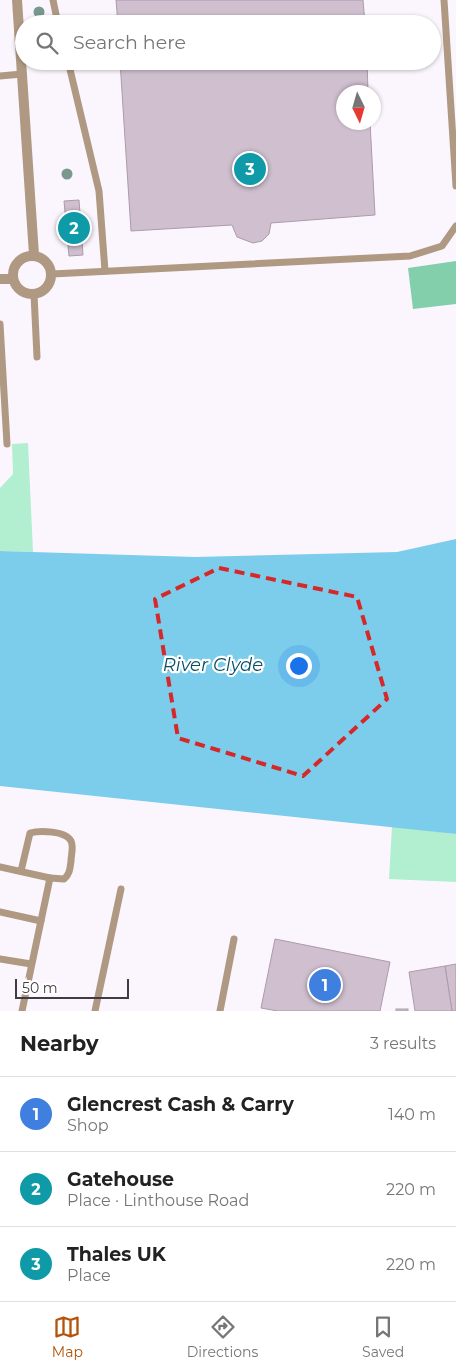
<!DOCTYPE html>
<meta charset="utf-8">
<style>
body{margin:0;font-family:Montserrat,sans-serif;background:#f2f2f2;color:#222}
.compass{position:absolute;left:336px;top:85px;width:45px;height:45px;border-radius:50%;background:#fff;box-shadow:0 1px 4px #0004;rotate:175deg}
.scale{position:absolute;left:15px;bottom:12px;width:114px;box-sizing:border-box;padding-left:5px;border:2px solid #403a42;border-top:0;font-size:14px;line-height:18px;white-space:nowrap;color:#403a42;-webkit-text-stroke:4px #fff;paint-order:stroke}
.you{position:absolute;left:298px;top:665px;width:18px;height:18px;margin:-12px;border:4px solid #fff;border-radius:50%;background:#1a73e8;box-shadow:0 0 0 8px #1a73e833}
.badge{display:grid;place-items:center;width:32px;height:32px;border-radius:50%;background:#b45309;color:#fff;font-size:16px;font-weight:700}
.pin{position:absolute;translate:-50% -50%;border:2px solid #fff;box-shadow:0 1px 5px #0006}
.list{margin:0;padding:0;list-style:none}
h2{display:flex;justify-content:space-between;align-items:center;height:65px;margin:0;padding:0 20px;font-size:21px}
h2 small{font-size:16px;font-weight:400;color:#767676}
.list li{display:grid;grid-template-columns:32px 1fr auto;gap:15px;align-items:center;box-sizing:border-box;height:75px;padding:0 20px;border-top:1px solid #e0e0e0}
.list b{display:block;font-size:19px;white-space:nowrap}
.list p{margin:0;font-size:16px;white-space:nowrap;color:#767676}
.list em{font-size:16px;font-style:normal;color:#767676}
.icon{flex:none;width:28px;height:28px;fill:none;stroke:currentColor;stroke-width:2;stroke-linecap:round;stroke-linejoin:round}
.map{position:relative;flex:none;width:456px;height:1011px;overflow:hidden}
.search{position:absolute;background:#fff;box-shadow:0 1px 4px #0004;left:15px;right:15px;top:15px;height:55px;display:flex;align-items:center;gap:12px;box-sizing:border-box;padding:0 18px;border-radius:28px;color:#767676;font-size:19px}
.sheet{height:290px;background:#fff}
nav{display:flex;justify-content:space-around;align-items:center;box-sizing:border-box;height:70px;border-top:1px solid #e0e0e0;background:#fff;font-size:14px;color:#767676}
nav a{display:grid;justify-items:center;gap:2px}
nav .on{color:#b45309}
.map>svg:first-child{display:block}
.green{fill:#b2eed0}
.forest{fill:#83ceab}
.water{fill:#7ccceb}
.building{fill:#cfbfcf;stroke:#ab9bab}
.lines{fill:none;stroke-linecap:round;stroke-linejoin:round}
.service{stroke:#af9983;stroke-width:7}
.minor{stroke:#af9983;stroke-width:10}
.tree{fill:#79988e}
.marked{fill:none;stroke:#d62828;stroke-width:4;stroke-dasharray:10 6;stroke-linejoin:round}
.labels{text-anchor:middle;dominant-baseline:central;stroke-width:4.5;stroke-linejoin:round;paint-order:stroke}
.water-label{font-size:18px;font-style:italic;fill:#094f64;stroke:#fff}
</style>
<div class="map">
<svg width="456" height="1011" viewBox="0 0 456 1011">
<rect width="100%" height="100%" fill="#fbf6fd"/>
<g class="green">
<polygon points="28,443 33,552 0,551 0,488 13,474 12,444"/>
<polygon points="392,826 456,834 456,882 389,879"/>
</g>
<polygon class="forest" points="456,261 456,304 413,309 408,268"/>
<polygon class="water" points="456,539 456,834 0,786 0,551 195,557 397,552"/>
<g class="building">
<polygon points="116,0 363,0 365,24 118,24"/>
<polygon points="120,61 367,61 368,92 344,92 344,122 370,122 375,215 271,223 269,234 262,241 253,243 237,237 232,225 131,231"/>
<polygon points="79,200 83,255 69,256 64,201"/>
<polygon points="275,939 390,962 380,1011 278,1011 261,1008"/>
<polygon points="456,964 456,1011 452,1011 445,966"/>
<polygon points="445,966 452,1011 415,1011 409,972"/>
<rect x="396" y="1009" width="12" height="2"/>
</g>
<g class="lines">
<g class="service">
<polyline points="53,0 58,24"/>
<polyline points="444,0 456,186"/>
<polyline points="68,61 99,191 105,271"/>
<polyline points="0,76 22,74"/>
<polyline points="52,274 410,256 442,246 456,226"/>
<polyline points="34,294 37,357"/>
<polyline points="0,324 7,444"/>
<polyline points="0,867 50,878 22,1011"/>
<path d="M21,871L30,833C40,830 66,831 71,841C74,847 71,855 71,861C70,868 70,874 64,879L50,878"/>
<polyline points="0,912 41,921"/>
<polyline points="0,959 31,964"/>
<polyline points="95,1011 121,889"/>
<polyline points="220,1011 234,939"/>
</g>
<g class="minor">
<polyline points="17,0 34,255"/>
<circle cx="32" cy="275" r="19"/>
<polyline points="0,279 13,279"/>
</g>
</g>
<g class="tree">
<circle cx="39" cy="12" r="5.5"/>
<circle cx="67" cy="174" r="5.5"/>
</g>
<path class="marked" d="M219,568L357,597L387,699L303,776L178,738L155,599Z"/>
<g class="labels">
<g class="water-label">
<text x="213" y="665">River Clyde</text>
</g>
</g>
</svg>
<svg class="compass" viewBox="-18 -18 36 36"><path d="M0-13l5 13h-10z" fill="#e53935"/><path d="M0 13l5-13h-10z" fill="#767676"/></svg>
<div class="scale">50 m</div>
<div class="you"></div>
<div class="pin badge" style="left:325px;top:985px;background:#3f7fe0">1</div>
<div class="pin badge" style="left:74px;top:228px;background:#0f9aa8">2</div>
<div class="pin badge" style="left:250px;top:169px;background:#0f9aa8">3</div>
<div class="search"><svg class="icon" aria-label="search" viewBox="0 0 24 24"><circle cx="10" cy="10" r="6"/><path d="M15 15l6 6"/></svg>Search here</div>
</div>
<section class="sheet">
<h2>Nearby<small>3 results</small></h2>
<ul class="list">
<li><span class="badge" style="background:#3f7fe0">1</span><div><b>Glencrest Cash &amp; Carry</b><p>Shop</p></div><em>140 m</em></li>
<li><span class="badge" style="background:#0f9aa8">2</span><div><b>Gatehouse</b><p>Place · Linthouse Road</p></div><em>220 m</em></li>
<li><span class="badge" style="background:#0f9aa8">3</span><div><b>Thales UK</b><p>Place</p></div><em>220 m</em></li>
</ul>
</section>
<nav>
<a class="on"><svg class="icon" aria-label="map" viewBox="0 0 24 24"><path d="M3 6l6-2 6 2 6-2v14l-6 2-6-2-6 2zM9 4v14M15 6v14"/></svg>Map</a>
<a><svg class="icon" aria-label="directions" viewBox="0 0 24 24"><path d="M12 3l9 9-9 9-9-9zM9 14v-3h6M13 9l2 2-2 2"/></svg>Directions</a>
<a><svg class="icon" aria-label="saved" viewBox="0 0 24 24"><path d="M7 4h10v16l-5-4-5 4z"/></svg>Saved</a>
</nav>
